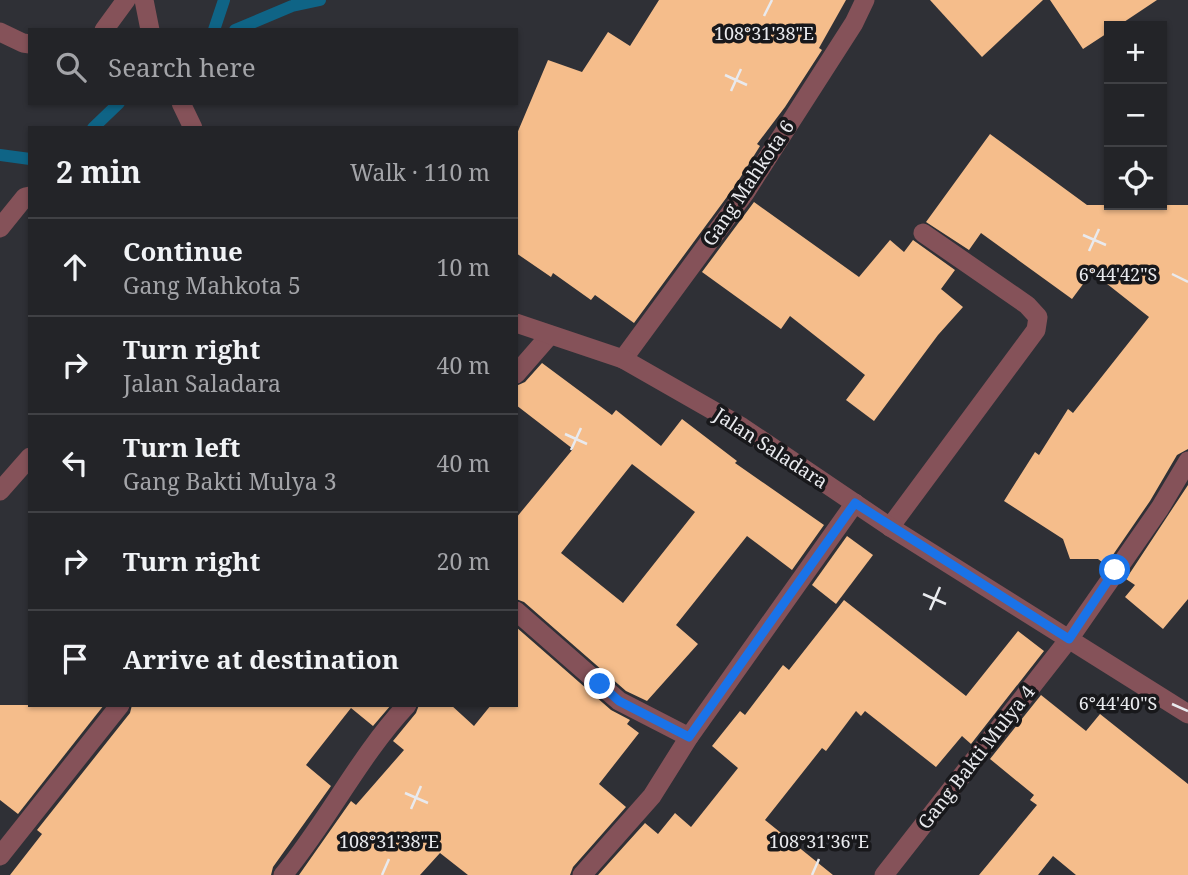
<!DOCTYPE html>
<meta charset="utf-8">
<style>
body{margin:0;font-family:"Noto Serif",serif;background:#2b2c30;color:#f1f3f6}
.controls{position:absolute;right:21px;top:21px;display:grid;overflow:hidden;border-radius:0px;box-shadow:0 2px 5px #0004}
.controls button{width:63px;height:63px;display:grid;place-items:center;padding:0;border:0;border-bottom:2px solid #404145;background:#232428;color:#f1f3f6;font:35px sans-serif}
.stop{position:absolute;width:21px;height:21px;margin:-16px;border:5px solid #1a73e8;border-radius:50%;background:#fff}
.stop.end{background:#1a73e8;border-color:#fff;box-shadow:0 2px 7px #0008}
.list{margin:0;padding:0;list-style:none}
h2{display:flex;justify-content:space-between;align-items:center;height:91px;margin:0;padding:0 28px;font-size:30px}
h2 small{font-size:23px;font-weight:400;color:#a3a4a8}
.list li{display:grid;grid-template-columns:46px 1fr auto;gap:21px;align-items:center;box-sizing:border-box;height:98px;padding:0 28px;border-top:2px solid #404145}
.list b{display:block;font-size:26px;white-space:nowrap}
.list p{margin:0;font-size:23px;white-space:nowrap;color:#a3a4a8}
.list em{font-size:23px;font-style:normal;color:#a3a4a8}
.icon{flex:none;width:38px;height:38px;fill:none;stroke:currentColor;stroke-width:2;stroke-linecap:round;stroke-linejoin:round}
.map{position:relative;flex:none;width:1188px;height:875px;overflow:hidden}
.search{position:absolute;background:#232428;box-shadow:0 2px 5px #0004;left:28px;top:28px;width:490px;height:77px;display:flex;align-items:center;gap:18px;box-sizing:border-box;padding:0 24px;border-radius:0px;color:#a3a4a8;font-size:26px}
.panel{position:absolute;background:#232428;box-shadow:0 2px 5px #0004;left:28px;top:126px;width:490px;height:581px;border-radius:0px}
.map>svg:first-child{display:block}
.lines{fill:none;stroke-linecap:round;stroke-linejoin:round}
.stream{stroke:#0f6486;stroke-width:12}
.building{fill:#f5bd8b;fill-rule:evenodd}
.service{stroke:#855259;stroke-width:19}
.minor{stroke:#855259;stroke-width:19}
.tertiary{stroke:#855259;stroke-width:19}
.route{stroke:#1a73e8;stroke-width:9}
.ticks{fill:none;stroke:#e9eaee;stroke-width:2.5}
.labels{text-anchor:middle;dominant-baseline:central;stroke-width:7;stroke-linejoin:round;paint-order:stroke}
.street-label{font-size:19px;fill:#e9eaee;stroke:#18181b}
.ticks-label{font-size:18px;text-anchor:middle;fill:#e9eaee;stroke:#18181b;stroke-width:7;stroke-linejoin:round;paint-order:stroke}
</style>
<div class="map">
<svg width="1188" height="875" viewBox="0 0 1188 875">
<rect width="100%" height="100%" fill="#2f3036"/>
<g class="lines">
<g class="stream">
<polyline points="214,30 224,0"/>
<polyline points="235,30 292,6 320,0"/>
<polyline points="93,128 119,103"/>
<polyline points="0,155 30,159"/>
</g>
</g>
<g class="building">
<polygon points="659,0 846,0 819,48 822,50 785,107 757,144 760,146 735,186 634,323 595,295 591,300 553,273 551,277 516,253 516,136 548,60 582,72 608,32 630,46"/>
<polygon points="930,0 1043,0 982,57"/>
<polygon points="1050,0 1157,0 1118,26 1109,26 1109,32 1083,49"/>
<polygon points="990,134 1087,205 1188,205 1188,449 1177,455 1150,501 1106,565 1098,559 1070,559 1063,539 1004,501 1035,452 1039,455 1068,409 1073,413 1149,317 1092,272 1072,299 981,233 969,250 926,222"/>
<polygon points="754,202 859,277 890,240 904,252 913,240 955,270 941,289 963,307 938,335 874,421 846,400 865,375 790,316 781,329 702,272"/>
<path d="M542,363L612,415L616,410L661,446L682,419L737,461L735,463L824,525L792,570L747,536L676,625L698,644L647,701L626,691L524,602L516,599V518L573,449L516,405V386L525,382ZM632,464L695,512L623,603L561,553Z"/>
<polygon points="1188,485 1188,599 1163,629 1125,597 1135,585 1126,579"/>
<polygon points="847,536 873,555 836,604 812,585"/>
<polygon points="844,600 966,696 1018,631 1044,651 971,744 962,736 936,767 865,711 861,716 856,711 826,751 822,748 765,820 833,875 598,875 645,823 658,834 675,813 691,827 738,768 712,746 740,711 745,715 783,665 789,670"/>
<polygon points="516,627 611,710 630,720 627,724 639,733 599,784 626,807 573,867 570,875 468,875 440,853 420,875 299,875 351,801 356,805 404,750 393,741 416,713 419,705 451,705 474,726 491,705 516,705"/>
<polygon points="1041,695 1086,731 1100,714 1188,784 1188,875 1076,875 1053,856 1038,875 979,875 1037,805 1030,800 1034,795 990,759"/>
<polygon points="0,705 104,705 18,814 0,800"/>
<polygon points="132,705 391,705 373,726 351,708 306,765 331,786 273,867 271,875 10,875 42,834 37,830 130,713"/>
</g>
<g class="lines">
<polyline class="service" points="890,527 1036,330 1038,317 1027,305 923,233"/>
<g class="minor">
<polyline points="104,30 126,0"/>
<polyline points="0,32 23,43 30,44"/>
<polyline points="0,228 25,197 30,196"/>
<polyline points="623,359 745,193 854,23 865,0"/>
<polyline points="516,374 550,335"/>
<polyline points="0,491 30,457"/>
<polyline points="516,611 619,701 689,737"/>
<polyline points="0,856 120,705"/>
<path d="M283,875C328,821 359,756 407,705"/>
<polyline points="582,875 652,796 689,737 855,503"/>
<polyline points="884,875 1069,639 1160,508 1188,461"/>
</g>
<g class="tertiary">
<polyline points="144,0 150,30"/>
<polyline points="181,103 193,128"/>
<polyline points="516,323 623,359 742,427 890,527 1188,714"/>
</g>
</g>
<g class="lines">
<polyline class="route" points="600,684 619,701 689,737 855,503 1069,639 1115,570"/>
</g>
<path class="ticks" d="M764,16L772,0M725,75L747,85M731,91L741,69M1083,235L1106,245M1089,251L1099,229M1172,274L1188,282M565,434L587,444M571,450L581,428M923,594L946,604M930,610L940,587M1172,704L1188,711M405,793L428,803M411,809L421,786M382,875L389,859M812,875L819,859"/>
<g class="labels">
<g class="street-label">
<text transform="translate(748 183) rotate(-56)">Gang Mahkota 6</text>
<text transform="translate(771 448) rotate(33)">Jalan Saladara</text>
<text transform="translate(976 757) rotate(-52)">Gang Bakti Mulya 4</text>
</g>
</g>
<g class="ticks-label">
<text x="764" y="40">108°31'38"E</text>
<text x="1118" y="281">6°44'42"S</text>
<text x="1118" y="710">6°44'40"S</text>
<text x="389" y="848">108°31'38"E</text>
<text x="819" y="848">108°31'36"E</text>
</g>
</svg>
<div class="controls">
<button>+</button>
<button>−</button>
<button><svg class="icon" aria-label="locate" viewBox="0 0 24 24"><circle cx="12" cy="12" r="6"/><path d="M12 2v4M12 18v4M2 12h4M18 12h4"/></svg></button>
</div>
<div class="stop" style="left:1115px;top:570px"></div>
<div class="stop end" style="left:600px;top:684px"></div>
<div class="search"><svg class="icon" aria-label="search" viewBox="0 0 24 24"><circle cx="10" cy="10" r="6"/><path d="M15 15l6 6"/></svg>Search here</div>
<section class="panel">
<h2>2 min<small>Walk · 110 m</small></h2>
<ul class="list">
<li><svg class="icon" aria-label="ahead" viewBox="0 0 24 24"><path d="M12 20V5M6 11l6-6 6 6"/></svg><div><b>Continue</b><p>Gang Mahkota 5</p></div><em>10 m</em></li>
<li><svg class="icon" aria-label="right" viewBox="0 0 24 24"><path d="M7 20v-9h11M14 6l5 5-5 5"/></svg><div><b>Turn right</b><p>Jalan Saladara</p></div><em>40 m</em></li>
<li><svg class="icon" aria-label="left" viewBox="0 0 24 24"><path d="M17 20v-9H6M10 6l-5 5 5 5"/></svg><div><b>Turn left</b><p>Gang Bakti Mulya 3</p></div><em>40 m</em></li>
<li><svg class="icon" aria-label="right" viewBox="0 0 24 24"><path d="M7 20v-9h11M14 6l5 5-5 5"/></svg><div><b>Turn right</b></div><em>20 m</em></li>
<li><svg class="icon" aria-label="arrive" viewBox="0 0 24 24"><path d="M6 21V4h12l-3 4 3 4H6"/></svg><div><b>Arrive at destination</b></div></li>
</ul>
</section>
</div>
